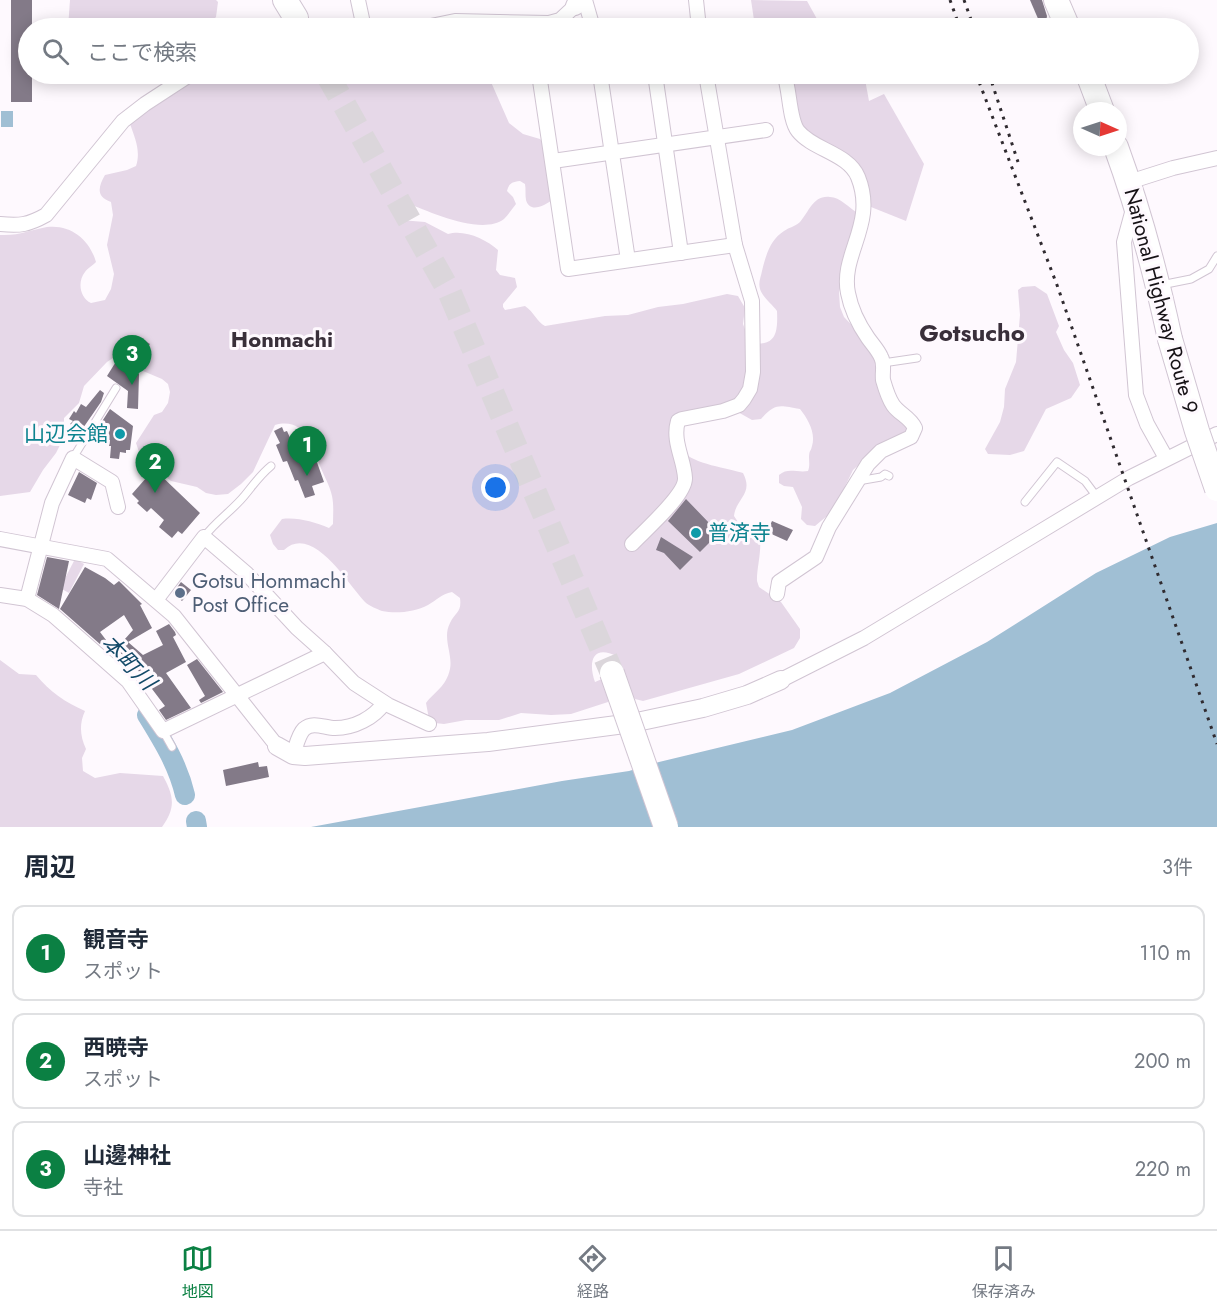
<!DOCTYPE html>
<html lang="ja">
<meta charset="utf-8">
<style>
body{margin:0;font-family:Jost,"Noto Sans JP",sans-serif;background:#f2f2f3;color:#1f2937}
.compass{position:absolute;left:1073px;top:102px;width:54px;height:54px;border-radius:50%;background:#fff;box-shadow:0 3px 15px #0003;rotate:93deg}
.you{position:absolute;left:496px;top:488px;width:21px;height:21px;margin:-15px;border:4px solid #fff;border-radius:50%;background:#1a73e8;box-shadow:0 0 0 9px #1a73e833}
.badge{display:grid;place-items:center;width:39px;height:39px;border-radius:50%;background:#0b8043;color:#fff;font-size:20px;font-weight:700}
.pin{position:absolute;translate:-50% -50px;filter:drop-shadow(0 2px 3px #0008)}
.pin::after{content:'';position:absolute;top:32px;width:21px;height:18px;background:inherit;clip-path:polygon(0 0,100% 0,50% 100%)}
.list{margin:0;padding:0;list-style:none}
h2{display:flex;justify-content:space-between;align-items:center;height:78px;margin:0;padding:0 24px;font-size:26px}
h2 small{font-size:20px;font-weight:400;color:#747a83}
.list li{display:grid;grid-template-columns:39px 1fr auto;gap:18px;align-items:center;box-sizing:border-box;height:96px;margin:0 12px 12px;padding:0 12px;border:2px solid #e0e1e3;border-radius:12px}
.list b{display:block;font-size:22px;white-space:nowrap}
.list p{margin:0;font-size:20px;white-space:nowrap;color:#747a83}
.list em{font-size:20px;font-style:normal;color:#747a83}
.icon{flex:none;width:33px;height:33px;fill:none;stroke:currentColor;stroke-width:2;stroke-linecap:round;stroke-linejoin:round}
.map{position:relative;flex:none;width:1217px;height:827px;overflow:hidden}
.search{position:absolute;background:#fff;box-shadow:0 3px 15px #0003;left:18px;right:18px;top:18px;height:66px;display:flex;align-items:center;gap:15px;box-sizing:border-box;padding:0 21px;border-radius:33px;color:#747a83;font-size:22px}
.sheet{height:402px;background:#fff}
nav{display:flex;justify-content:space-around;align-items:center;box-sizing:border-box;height:84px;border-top:2px solid #e0e1e3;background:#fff;font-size:16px;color:#747a83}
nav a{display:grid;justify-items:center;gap:3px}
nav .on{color:#0b8043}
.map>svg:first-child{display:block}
.green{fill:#e6d8e8}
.water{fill:#a0bfd4}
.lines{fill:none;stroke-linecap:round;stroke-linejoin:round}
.river{stroke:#a0bfd4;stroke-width:20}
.building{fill:#837a88}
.highway-tunnel{stroke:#dbd6db;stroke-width:24;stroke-dasharray:24 12;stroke-linecap:butt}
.lane-casing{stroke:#d1c5d3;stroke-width:9}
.street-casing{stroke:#d1c5d3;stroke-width:16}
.secondary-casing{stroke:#d1c5d3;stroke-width:20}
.highway-casing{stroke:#d1c5d3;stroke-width:26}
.lane{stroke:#fff;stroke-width:7}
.street{stroke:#fff;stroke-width:14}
.secondary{stroke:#fff;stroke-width:18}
.highway{stroke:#fff;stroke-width:24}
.rail{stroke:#302b30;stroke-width:3;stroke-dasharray:3 6;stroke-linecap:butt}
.highway-bridge-casing{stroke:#d1c5d3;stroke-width:26;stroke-linecap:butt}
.highway-bridge{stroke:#fff;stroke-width:24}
.culture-dot{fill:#0f9aa8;stroke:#fef9fe;stroke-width:2}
.service-dot{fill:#5c6f8a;stroke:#fef9fe;stroke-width:2}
.labels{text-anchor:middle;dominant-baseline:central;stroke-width:6;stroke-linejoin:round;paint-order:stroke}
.street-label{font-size:21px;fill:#161216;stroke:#fef9fe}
.culture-label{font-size:21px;fill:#0d838f;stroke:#fef9fe;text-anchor:end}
.service-label{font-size:21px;fill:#4e5e75;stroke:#fef9fe;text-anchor:start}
.neighbourhood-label{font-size:22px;font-weight:bold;fill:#392f3a;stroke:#fef9fe}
.water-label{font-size:22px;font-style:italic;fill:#134968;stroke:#fef9fe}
.quarter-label{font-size:24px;font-weight:bold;fill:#392f3a;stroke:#fef9fe}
</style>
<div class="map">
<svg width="1217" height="827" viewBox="0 0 1217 827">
<rect width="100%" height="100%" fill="#fef9fe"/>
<g class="green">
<polygon points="70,0 216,0 218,2 216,17 205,28 68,28"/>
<polygon points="751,0 807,1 822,28 766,28 754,20"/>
<path d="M197,74H484L491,82L509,123L523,134L540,139L547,147L552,200C545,205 530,214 526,200C525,195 526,189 525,184L520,181C512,182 509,183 507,191L513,197L516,204C512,209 508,215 504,219C482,236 430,212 407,203L399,205L394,210L395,216L400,220L425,222L448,234C464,229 486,239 498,250L496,270L500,275L515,278L517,287L503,304V307L505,310L525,306C534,312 537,322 545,326L605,316L628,315L658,307L683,304L727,294L738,296L745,308L743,324L750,343C776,347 778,333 777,311C772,304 763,298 760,289C758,282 761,277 762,271C766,255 770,240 784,231C790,227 794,227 800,222C809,212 813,195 830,197C840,197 849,208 858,213L839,292L840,307L844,317L867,341L913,431L863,461L853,470L833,511L815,526L807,525L801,519L802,507L793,487L784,486L779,483V475C788,467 797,473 808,471C810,466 809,462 809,456C810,448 810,454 812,446C816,433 808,419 800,409C780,406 776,402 761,419L752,420L729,407L680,413C681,424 680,442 685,452C690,463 731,469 743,473C754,494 736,498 734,516L738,522C773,522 756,561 757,581L759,587L781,602L800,629V638L794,648L739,674L643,701L635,699L627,688L617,656C592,644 588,662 595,682L602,679L608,695V702L571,714L551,715L521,713L499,720H466L444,724L435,723L429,719L426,703C435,691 446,687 450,669C453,654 442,638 450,623C455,612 462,613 460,598L452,592C441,594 437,600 428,605C415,612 396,614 382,611C377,609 369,606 365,602C349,586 313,523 284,550H278L273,544L270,535L282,519C298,517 314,522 329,528L333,524C333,515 334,505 332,496C330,486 324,476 320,466C312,444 304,417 275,425L253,472L241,484L228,494L216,495L206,493L197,487L171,481L140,455L136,443L154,415L162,412L168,403L170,392L168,384L162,379L143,371L138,360L131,353L119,354L107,362L84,386L79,403L64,418V437L56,453L43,470L30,492L0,496V235C20,236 29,230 47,227C71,224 90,240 96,262C93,265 87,269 85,272C77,282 80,298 91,303L105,300L111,289L114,274L107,245L113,215L111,202C96,197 98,187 105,175L127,170L136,166C141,151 135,138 130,124L144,110L181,90Z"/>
<polygon points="786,74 864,74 869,101 884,94 924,164 906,221 866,205 863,178 854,160 812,137 799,123"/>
<polygon points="1035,286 1047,294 1059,326 1056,332 1064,350 1073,363 1080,385 1071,398 1046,409 1024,451 1010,455 988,454 985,449 1000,422 1004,407 1005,389 1016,362 1020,315 1018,290 1022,287"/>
<polygon points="75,559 84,564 69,593 60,588"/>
<path d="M0,660L19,674L36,675C50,692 65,702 85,711C79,724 80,736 86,749L82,758L83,771L95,778L120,773L163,776C174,796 176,808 162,827H0Z"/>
</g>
<g class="water">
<rect x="1" y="111" width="12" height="16"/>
<polygon points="1217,523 1217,827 311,827 562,781 629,771 659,762 792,730 890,693 987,642 1096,573 1170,537"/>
</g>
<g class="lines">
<g class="river">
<path d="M147,715C163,741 178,765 185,795"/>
<polyline points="196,821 197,827"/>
</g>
</g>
<g class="building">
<polygon points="11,0 32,0 32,28 28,28 28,74 32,74 32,102 11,102"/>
<polygon points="1030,0 1042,0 1047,16 1045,28 1042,28"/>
<polygon points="142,339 150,344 135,366 137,368 135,372 139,374 138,409 127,408 128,391 107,376 117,360 121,363 123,359 127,361"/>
<polygon points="100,390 104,393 101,402 81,431 70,424 73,421 69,419 74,411 76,413 81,404 86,407"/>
<polygon points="110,409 133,426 130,450 126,450 126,453 120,452 119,459 110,458 111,446 109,446 110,440 108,440 109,429 101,423"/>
<polygon points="282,427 284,432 287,431 291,440 302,436 310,455 314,454 324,482 312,486 315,495 305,498 298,480 295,481 287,461 283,462 276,445 280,443 274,431"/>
<polygon points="154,469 200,513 182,534 178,531 172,538 159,527 164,520 151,508 147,512 137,503 139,501 132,494"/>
<polygon points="79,472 97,483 91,500 87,498 85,503 68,495"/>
<polygon points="686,499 712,526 709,529 716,536 700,552 668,521"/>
<polygon points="772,521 793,530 787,541 767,532"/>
<polygon points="661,537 693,557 680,570 664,553 656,550"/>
<polygon points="47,557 69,561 59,609 37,595"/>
<polygon points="85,567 105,578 114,585 119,581 142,604 140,605 152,628 128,642 143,655 163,645 156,631 169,624 175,632 176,635 173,637 186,662 166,673 191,708 166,720 159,710 165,706 133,664 116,649 133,630 124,615 100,632 106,640 101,645 60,609"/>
<polygon points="181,582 191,590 182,601 173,593"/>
<polygon points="197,659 223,692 201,703 199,700 205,696 187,665"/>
<polygon points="258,762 259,767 267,766 269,777 226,786 223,770"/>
</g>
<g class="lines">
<polyline class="highway-tunnel" points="327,74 449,291 612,673"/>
<g class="lane-casing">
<g id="lane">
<polyline points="1161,285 1191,279 1209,269 1217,256"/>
<polyline points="883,363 917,358"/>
<polyline points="73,458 116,388"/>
<polyline points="858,481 881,477 885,474 889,476"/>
<polyline points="1025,502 1057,462 1085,481 1097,497"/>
<path d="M204,537C216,521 233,510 245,495C254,484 260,475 271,466"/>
<polyline points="163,731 172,747"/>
</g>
</g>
<g class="street-casing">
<g id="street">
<polyline points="358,0 364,28"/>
<polyline points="585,0 593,28"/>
<polyline points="696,0 699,28"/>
<polyline points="421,28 455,21 549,23 560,20 575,6"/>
<polyline points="750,28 756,28"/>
<polyline points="539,74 568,269 735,245"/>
<polyline points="600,74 628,260"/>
<polyline points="655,74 681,253"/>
<polyline points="553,161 766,130"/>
<polyline points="1129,182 1173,168 1217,158"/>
<polyline points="1133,209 1124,242 1136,395 1147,424 1166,458"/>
<path d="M0,224C20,226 28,225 46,215L123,121L145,104L191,74"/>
<polyline points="0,539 107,559 174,616 277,746"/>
<path d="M632,544C644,531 686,495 685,478C684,459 672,441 678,421L682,419L723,411L739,405L744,399L750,389L753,372L752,301L735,245L706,74"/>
<path d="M777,594L779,582L816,557L829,527L868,464L881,451L911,437L915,428C910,417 899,414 893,405C889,399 885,387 883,380C882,372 885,364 881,357C878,350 873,345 868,338C859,325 851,309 848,293C840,254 877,224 858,177C848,153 813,150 798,131C789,120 790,89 784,74"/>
<polyline points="0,595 27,599 53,615 69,629 128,681 163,731 325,653"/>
<polyline points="27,599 52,503 73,458 112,482 118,507"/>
<polyline points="156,600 204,537 246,573 297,628 325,653 354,683 388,705 429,724"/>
<polyline points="781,680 864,638 1129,478 1217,434"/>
<path d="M293,755C296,747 298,735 304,729C313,721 325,728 335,728C354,728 374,718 384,703"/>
</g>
</g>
<g class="secondary-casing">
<g id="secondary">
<polyline points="575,6 578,0"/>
<polyline points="277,746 293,755 305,756 488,742 632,723 703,708 747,695 781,680"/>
</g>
</g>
<g class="highway-casing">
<g id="highway">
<polyline points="285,0 296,18"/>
<polyline points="1056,0 1068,28"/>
<polyline points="1088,74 1102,111"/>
<path d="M1116,147C1139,210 1156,274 1170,339"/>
</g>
</g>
<use href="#lane" class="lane"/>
<use href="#street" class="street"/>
<use href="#secondary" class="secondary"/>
<use href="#highway" class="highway"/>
<g class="rail">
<polyline points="950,0 960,28"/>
<polyline points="964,0 974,28"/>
<polyline points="976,74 1057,285 1217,744"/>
<polyline points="989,74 1018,162"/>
</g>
<g class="highway-bridge-casing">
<g id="highway-bridge">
<polyline points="1170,339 1197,431 1217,489"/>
<polyline points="612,673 666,827"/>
</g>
</g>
<use href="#highway-bridge" class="highway-bridge"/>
</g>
<g class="culture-dot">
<circle cx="120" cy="434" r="6"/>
<circle cx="696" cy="533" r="6"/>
</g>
<circle class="service-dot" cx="180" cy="593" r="6"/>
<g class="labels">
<g class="street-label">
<text transform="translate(1161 301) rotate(75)">National Highway Route 9</text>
</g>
<g class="culture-label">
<text x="108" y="434">山辺会館</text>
<text x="708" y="533" text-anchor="start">普済寺</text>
</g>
<g class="service-label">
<text x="192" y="581">Gotsu Hommachi<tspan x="192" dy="24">Post Office</tspan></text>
</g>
<g class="neighbourhood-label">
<text x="282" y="339">Honmachi</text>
</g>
<g class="water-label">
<text transform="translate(129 662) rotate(46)">本町川</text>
</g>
<g class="quarter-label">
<text x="972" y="332">Gotsucho</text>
</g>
</g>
</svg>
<svg class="compass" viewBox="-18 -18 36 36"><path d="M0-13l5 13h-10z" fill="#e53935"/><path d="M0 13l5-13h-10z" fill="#747a83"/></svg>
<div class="you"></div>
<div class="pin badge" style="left:307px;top:476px">1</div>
<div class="pin badge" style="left:155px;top:493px">2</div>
<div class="pin badge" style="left:132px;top:385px">3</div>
<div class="search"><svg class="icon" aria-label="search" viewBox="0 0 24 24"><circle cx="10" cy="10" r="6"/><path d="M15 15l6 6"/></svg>ここで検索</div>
</div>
<section class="sheet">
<h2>周辺<small>3件</small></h2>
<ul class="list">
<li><span class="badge">1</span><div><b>観音寺</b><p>スポット</p></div><em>110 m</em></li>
<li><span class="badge">2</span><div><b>西暁寺</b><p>スポット</p></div><em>200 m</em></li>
<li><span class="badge">3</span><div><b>山邊神社</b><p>寺社</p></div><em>220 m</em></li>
</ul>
</section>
<nav>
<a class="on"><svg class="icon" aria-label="map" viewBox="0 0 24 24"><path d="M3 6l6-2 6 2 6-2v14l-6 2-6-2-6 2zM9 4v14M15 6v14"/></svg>地図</a>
<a><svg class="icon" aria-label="directions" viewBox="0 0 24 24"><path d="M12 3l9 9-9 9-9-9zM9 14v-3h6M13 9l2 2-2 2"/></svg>経路</a>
<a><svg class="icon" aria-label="saved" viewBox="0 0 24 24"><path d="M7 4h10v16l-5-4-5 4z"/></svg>保存済み</a>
</nav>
